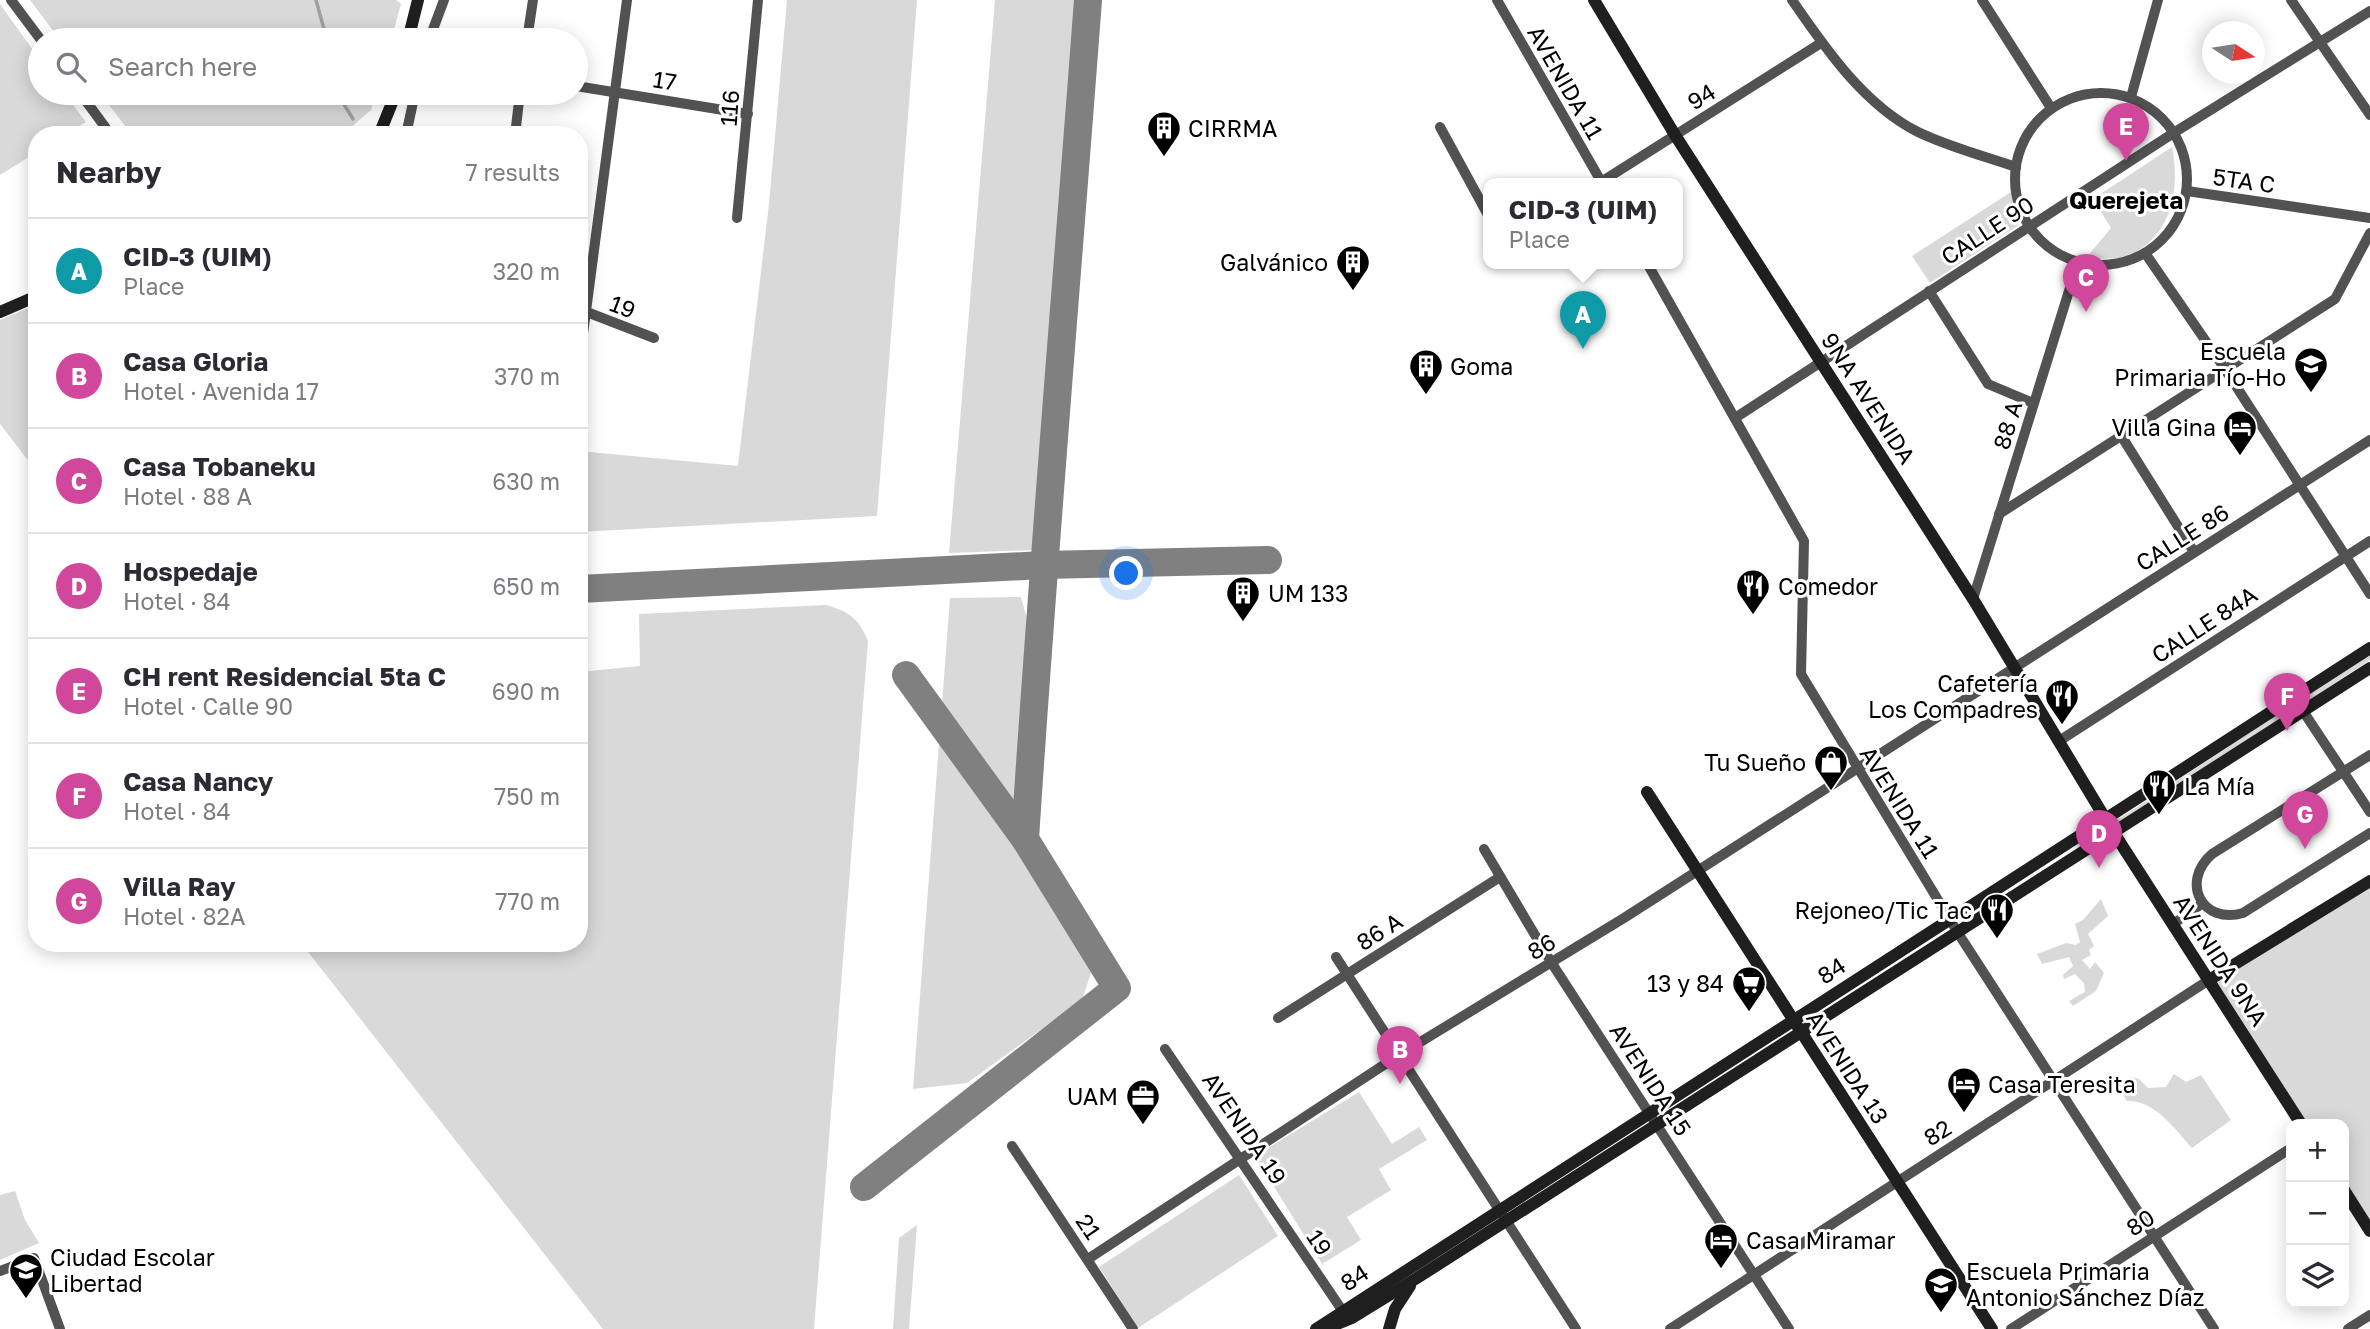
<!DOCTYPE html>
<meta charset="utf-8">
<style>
body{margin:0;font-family:"Golos Text",sans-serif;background:#f2f2f3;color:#2b2b33}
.controls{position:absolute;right:21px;bottom:21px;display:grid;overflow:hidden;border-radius:14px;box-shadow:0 4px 18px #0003}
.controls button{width:63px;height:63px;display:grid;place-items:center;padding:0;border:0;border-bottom:2px solid #e1e1e2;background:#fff;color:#2b2b33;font:35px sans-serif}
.compass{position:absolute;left:2202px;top:21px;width:63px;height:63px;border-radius:50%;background:#fff;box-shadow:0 4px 18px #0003;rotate:102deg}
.you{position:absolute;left:1127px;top:574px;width:24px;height:24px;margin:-18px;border:5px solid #fff;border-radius:50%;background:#1a73e8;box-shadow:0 0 0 10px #1a73e833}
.badge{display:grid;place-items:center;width:46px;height:46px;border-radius:50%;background:#0f766e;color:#fff;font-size:23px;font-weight:700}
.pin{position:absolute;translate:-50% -58px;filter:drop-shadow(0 2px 4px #0008)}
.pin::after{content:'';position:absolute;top:37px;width:24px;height:21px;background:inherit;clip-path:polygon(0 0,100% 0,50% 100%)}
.popup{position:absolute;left:1483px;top:178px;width:200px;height:91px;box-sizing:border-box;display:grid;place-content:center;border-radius:14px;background:#fff;filter:drop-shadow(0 2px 5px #0005);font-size:23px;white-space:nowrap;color:#7c7c81}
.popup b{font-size:26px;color:#2b2b33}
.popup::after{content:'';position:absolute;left:50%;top:100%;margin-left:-14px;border:14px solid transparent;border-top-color:#fff}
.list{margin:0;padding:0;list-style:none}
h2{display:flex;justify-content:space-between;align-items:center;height:91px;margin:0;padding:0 28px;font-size:30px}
h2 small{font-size:23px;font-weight:400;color:#7c7c81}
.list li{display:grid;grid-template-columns:46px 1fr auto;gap:21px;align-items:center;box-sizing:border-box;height:105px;padding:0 28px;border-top:2px solid #e1e1e2}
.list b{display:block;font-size:26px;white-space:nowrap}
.list p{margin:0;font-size:23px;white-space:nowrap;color:#7c7c81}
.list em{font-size:23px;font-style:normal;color:#7c7c81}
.icon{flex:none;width:38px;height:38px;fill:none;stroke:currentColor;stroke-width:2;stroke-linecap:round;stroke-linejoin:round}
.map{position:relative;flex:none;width:2370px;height:1329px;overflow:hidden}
.search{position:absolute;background:#fff;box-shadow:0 4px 18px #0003;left:28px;top:28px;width:560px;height:77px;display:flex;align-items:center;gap:18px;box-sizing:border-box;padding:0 24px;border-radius:38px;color:#7c7c81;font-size:26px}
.panel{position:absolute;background:#fff;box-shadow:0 4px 18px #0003;left:28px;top:126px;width:560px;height:826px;border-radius:28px}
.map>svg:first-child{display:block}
.green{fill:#d9d9d9}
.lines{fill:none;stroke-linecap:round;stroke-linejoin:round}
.stream{stroke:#a0a0a0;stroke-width:3.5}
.taxiway{stroke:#808080;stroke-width:28}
.street{stroke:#525252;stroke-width:10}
.secondary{stroke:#1f1f1f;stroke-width:12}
.labels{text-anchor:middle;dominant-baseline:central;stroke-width:6;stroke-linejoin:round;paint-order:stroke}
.street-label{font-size:23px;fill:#000;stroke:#fff}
.poi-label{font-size:23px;fill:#000;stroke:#fff;text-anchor:start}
.neighbourhood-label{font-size:24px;font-weight:bold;fill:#000;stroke:#fff}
</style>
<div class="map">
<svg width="2370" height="1329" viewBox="0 0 2370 1329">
<rect width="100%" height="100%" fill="#fff"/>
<g class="green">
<polygon points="30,0 396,0 401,4 391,40 60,40"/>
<polygon points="787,0 917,0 877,516 579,532 579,451 738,466 769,204"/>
<polygon points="995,0 1081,0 1035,550 949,553"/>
<polygon points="0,4 40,60 40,93 64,93 86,122 65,135 37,135 37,152 0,175"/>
<polygon points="100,93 376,93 371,110 342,135 132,135"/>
<path d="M2172,147C2180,186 2173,231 2135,253C2121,261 2102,258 2086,258L2111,228L2093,199Z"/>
<polygon points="2011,192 2020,224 1930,283 1912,256"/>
<polygon points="37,304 37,472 0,424 0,320"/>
<polygon points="1021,597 1030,631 1019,854 1089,959 1091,973 1082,1000 967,1083 913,1089 950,598"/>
<path d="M826,605C849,612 859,618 868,641L814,1329H603L301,943H579V672L640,666L639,614Z"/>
<polygon points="2370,654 2370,660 2120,825 2117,820"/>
<polygon points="2370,881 2370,1231 2344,1190 2344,1124 2301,1124 2209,980"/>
<polygon points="2101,899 2108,916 2088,934 2094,946 2089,950 2091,955 2082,960 2090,969 2095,962 2104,973 2096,991 2073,1006 2069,1001 2085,992 2084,983 2075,974 2064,979 2063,975 2073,966 2069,957 2042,964 2037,954 2066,943 2076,945 2080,942 2075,924 2083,920"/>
<path d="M2174,1074L2186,1082L2201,1075L2231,1120L2192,1148C2175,1129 2155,1100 2127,1101L2119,1089L2131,1077L2139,1079L2148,1088L2166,1087Z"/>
<polygon points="1359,1092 1392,1144 1419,1127 1427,1140 1379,1169 1391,1190 1347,1217 1361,1240 1322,1264 1255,1156"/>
<polygon points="1239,1175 1278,1236 1138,1328 1099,1267"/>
<polygon points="15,1191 25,1220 39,1243 0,1260 0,1195"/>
<polygon points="917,1225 909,1329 893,1329 899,1238"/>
</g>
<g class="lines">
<g class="stream">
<polyline points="316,0 327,40"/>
<polyline points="337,93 353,119"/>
</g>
<g class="taxiway">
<polyline points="579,589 1043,565 1268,560"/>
<path d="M1025,839C1043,559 1067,280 1088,0"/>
<polyline points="864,1187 1117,988 1025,839 906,675"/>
</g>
<g class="street">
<polyline points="11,0 41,40"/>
<polyline points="1497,0 1602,183"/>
<path d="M1792,0C1825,48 1864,105 1918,132C1949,147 1984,156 2016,167"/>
<polyline points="1982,0 2051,108"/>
<polyline points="2291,0 2370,115"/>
<polyline points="429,40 444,0"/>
<polyline points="527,40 533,0"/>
<polyline points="576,86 748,114"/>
<circle cx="2101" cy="179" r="86"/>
<polyline points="80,93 111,135"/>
<polyline points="2131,97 2158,0"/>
<polyline points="1440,127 1488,215"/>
<polyline points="406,135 415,93"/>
<polyline points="515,135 520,93"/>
<polyline points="1601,182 1821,43"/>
<polyline points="2187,191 2370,218"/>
<polyline points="737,218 758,0"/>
<polyline points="2145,253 2225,369 2370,594"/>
<polyline points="1647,263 1804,541 1801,674 1958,933 2214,1329"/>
<polyline points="1929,291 1988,384 2033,403"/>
<polyline points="579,309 654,338"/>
<polyline points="579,364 627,0"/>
<polyline points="1735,418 2175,132 2370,11"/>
<polyline points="2122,437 2194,552"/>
<polyline points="1999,514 2335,299 2370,233"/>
<polyline points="1973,599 2078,262"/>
<polyline points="2303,711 2370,812"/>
<polyline points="2059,741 2370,541"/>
<path d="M2370,755L2212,854C2180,882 2202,925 2243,913L2370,833"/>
<polyline points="1484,849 1551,962 1789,1329"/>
<polyline points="2173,924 2203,903"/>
<polyline points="1336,957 1576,1329"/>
<polyline points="1278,1018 1500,877"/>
<polyline points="1165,1049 1342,1310"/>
<polyline points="1012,1146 1133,1329"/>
<polyline points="1088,1259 1399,1055 1624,918 2370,440"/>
<polyline points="0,1271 34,1258 60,1329"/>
<polyline points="1670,1329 2209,980"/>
<polyline points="2011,1329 2291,1148"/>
<polyline points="2348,1329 2370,1315"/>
</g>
<g class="secondary">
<polyline points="1594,0 1675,135 1973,599 2114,833 2301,1124"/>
<polyline points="408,40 418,0"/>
<polyline points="379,135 396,93"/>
<polyline points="0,312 37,296"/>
<polyline points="1647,792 1992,1329"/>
<polyline points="2209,980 2370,881"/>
<polyline points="2344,1190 2370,1231"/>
<polyline points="1327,1328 1352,1318 1417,1278 2370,668"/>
<polyline points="1316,1329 2370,648"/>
<polyline points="1389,1329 1395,1309 1410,1286"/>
</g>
</g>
<defs>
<g id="building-pin" transform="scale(1.75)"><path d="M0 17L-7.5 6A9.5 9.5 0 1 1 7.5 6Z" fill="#000" stroke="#fff"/><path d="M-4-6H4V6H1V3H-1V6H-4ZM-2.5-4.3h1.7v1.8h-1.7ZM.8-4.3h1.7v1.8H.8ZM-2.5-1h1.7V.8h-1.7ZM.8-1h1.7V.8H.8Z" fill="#fff"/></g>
<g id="school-pin" transform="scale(1.75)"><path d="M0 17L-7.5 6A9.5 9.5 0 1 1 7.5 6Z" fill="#000" stroke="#fff"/><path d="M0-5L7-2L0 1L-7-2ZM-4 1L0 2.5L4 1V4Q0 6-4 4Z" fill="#fff"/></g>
<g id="hotel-pin" transform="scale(1.75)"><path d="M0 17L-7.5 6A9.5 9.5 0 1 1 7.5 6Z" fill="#000" stroke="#fff"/><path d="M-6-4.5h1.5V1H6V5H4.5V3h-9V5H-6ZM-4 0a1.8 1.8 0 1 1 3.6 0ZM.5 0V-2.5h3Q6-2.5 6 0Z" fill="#fff"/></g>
<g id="restaurant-pin" transform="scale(1.75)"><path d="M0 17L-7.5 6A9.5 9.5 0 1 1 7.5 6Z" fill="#000" stroke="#fff"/><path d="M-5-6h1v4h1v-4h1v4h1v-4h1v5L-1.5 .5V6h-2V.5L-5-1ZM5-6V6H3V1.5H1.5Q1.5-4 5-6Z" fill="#fff"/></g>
<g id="shop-pin" transform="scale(1.75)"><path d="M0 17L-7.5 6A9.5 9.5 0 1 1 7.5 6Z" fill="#000" stroke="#fff"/><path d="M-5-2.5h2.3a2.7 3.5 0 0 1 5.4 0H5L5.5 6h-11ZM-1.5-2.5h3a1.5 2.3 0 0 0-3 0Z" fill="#fff"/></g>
<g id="supermarket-pin" transform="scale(1.75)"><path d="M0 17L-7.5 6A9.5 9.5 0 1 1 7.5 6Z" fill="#000" stroke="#fff"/><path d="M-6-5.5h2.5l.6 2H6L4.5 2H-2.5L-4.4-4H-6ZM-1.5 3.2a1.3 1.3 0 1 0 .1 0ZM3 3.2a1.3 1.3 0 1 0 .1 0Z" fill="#fff"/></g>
<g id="office-pin" transform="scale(1.75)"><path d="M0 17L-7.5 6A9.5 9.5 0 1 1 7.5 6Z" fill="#000" stroke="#fff"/><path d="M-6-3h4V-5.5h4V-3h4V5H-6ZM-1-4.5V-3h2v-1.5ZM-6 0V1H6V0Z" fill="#fff"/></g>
</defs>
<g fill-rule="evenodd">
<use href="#building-pin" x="1164" y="128"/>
<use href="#building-pin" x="1353" y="262"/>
<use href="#school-pin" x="2311" y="364"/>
<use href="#building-pin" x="1426" y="366"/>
<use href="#hotel-pin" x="2240" y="427"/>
<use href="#restaurant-pin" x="1753" y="586"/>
<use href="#building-pin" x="1243" y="593"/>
<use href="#restaurant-pin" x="2062" y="696"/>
<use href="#shop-pin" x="1831" y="762"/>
<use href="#restaurant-pin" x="2159" y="786"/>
<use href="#restaurant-pin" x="1997" y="910"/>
<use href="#supermarket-pin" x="1749" y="983"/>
<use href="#hotel-pin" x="1964" y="1084"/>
<use href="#office-pin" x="1143" y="1096"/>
<use href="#hotel-pin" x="1721" y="1240"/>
<use href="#school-pin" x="26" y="1270"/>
<use href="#school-pin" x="1941" y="1284"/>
</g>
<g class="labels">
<g class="street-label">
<text transform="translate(665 80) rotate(9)">17</text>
<text transform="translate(1566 82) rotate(60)">AVENIDA 11</text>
<text transform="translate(1701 96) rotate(-32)">94</text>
<text transform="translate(729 108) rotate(-85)">116</text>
<text transform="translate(2244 180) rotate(8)">5TA C</text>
<text transform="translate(1987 230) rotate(-33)">CALLE 90</text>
<text transform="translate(623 306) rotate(21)">19</text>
<text transform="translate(1869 398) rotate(57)">9NA AVENIDA</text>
<text transform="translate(2007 425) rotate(-73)">88 A</text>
<text transform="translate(2182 537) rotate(-32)">CALLE 86</text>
<text transform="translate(2204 624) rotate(-33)">CALLE 84A</text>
<text transform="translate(1900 802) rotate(58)">AVENIDA 11</text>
<text transform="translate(1379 931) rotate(-32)">86 A</text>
<text transform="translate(1541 946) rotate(-31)">86</text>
<text transform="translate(2221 960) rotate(57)">AVENIDA 9NA</text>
<text transform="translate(1831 970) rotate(-33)">84</text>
<text transform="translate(1848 1067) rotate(57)">AVENIDA 13</text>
<text transform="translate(1651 1079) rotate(57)">AVENIDA 15</text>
<text transform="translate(1245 1128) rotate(56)">AVENIDA 19</text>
<text transform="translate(1937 1132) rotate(-32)">82</text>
<text transform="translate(2140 1222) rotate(-33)">80</text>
<text transform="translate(1089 1226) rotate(56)">21</text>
<text transform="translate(1320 1242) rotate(56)">19</text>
<text transform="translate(1354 1277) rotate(-33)">84</text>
</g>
<g class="poi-label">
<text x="1188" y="128">CIRRMA</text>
<text x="1328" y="262" text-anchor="end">Galvánico</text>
<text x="2286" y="351" text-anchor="end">Escuela<tspan x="2286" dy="26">Primaria Tío-Ho</tspan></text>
<text x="1450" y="366">Goma</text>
<text x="2216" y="427" text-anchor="end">Villa Gina</text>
<text x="1778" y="586">Comedor</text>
<text x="1268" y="593">UM 133</text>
<text x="2038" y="683" text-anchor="end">Cafetería<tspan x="2038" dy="26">Los Compadres</tspan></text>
<text x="1806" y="762" text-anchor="end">Tu Sueño</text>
<text x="2184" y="786">La Mía</text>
<text x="1972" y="910" text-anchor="end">Rejoneo/Tic Tac</text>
<text x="1724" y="983" text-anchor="end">13 y 84</text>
<text x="1988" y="1084">Casa Teresita</text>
<text x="1118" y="1096" text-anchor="end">UAM</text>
<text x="1746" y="1240">Casa Miramar</text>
<text x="50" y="1257">Ciudad Escolar<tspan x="50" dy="26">Libertad</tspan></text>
<text x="1966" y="1271">Escuela Primaria<tspan x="1966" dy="26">Antonio Sánchez Díaz</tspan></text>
</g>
<g class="neighbourhood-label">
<text x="2126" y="199">Querejeta</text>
</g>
</g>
</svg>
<div class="controls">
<button>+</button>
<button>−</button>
<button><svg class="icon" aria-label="layers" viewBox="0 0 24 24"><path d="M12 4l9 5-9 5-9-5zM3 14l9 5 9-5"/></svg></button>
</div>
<svg class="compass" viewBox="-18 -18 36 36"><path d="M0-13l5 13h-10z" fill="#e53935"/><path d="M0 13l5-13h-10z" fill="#7c7c81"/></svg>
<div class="you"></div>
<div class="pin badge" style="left:1583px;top:349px;background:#0f9aa8">A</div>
<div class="popup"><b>CID-3 (UIM)</b>Place</div>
<div class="pin badge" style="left:1400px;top:1084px;background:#d1479c">B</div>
<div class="pin badge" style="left:2086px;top:312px;background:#d1479c">C</div>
<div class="pin badge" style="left:2099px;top:868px;background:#d1479c">D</div>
<div class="pin badge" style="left:2126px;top:161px;background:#d1479c">E</div>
<div class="pin badge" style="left:2287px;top:731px;background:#d1479c">F</div>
<div class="pin badge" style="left:2305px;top:849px;background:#d1479c">G</div>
<div class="search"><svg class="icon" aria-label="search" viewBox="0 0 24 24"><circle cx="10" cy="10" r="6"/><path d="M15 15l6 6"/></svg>Search here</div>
<section class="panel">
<h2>Nearby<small>7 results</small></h2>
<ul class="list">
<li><span class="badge" style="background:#0f9aa8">A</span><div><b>CID-3 (UIM)</b><p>Place</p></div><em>320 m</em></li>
<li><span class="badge" style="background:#d1479c">B</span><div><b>Casa Gloria</b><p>Hotel · Avenida 17</p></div><em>370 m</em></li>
<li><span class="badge" style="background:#d1479c">C</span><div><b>Casa Tobaneku</b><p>Hotel · 88 A</p></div><em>630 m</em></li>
<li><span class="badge" style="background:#d1479c">D</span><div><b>Hospedaje</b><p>Hotel · 84</p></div><em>650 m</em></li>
<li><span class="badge" style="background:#d1479c">E</span><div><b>CH rent Residencial 5ta C</b><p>Hotel · Calle 90</p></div><em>690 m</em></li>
<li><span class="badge" style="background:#d1479c">F</span><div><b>Casa Nancy</b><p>Hotel · 84</p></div><em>750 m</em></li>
<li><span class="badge" style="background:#d1479c">G</span><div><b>Villa Ray</b><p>Hotel · 82A</p></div><em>770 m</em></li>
</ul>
</section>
</div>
